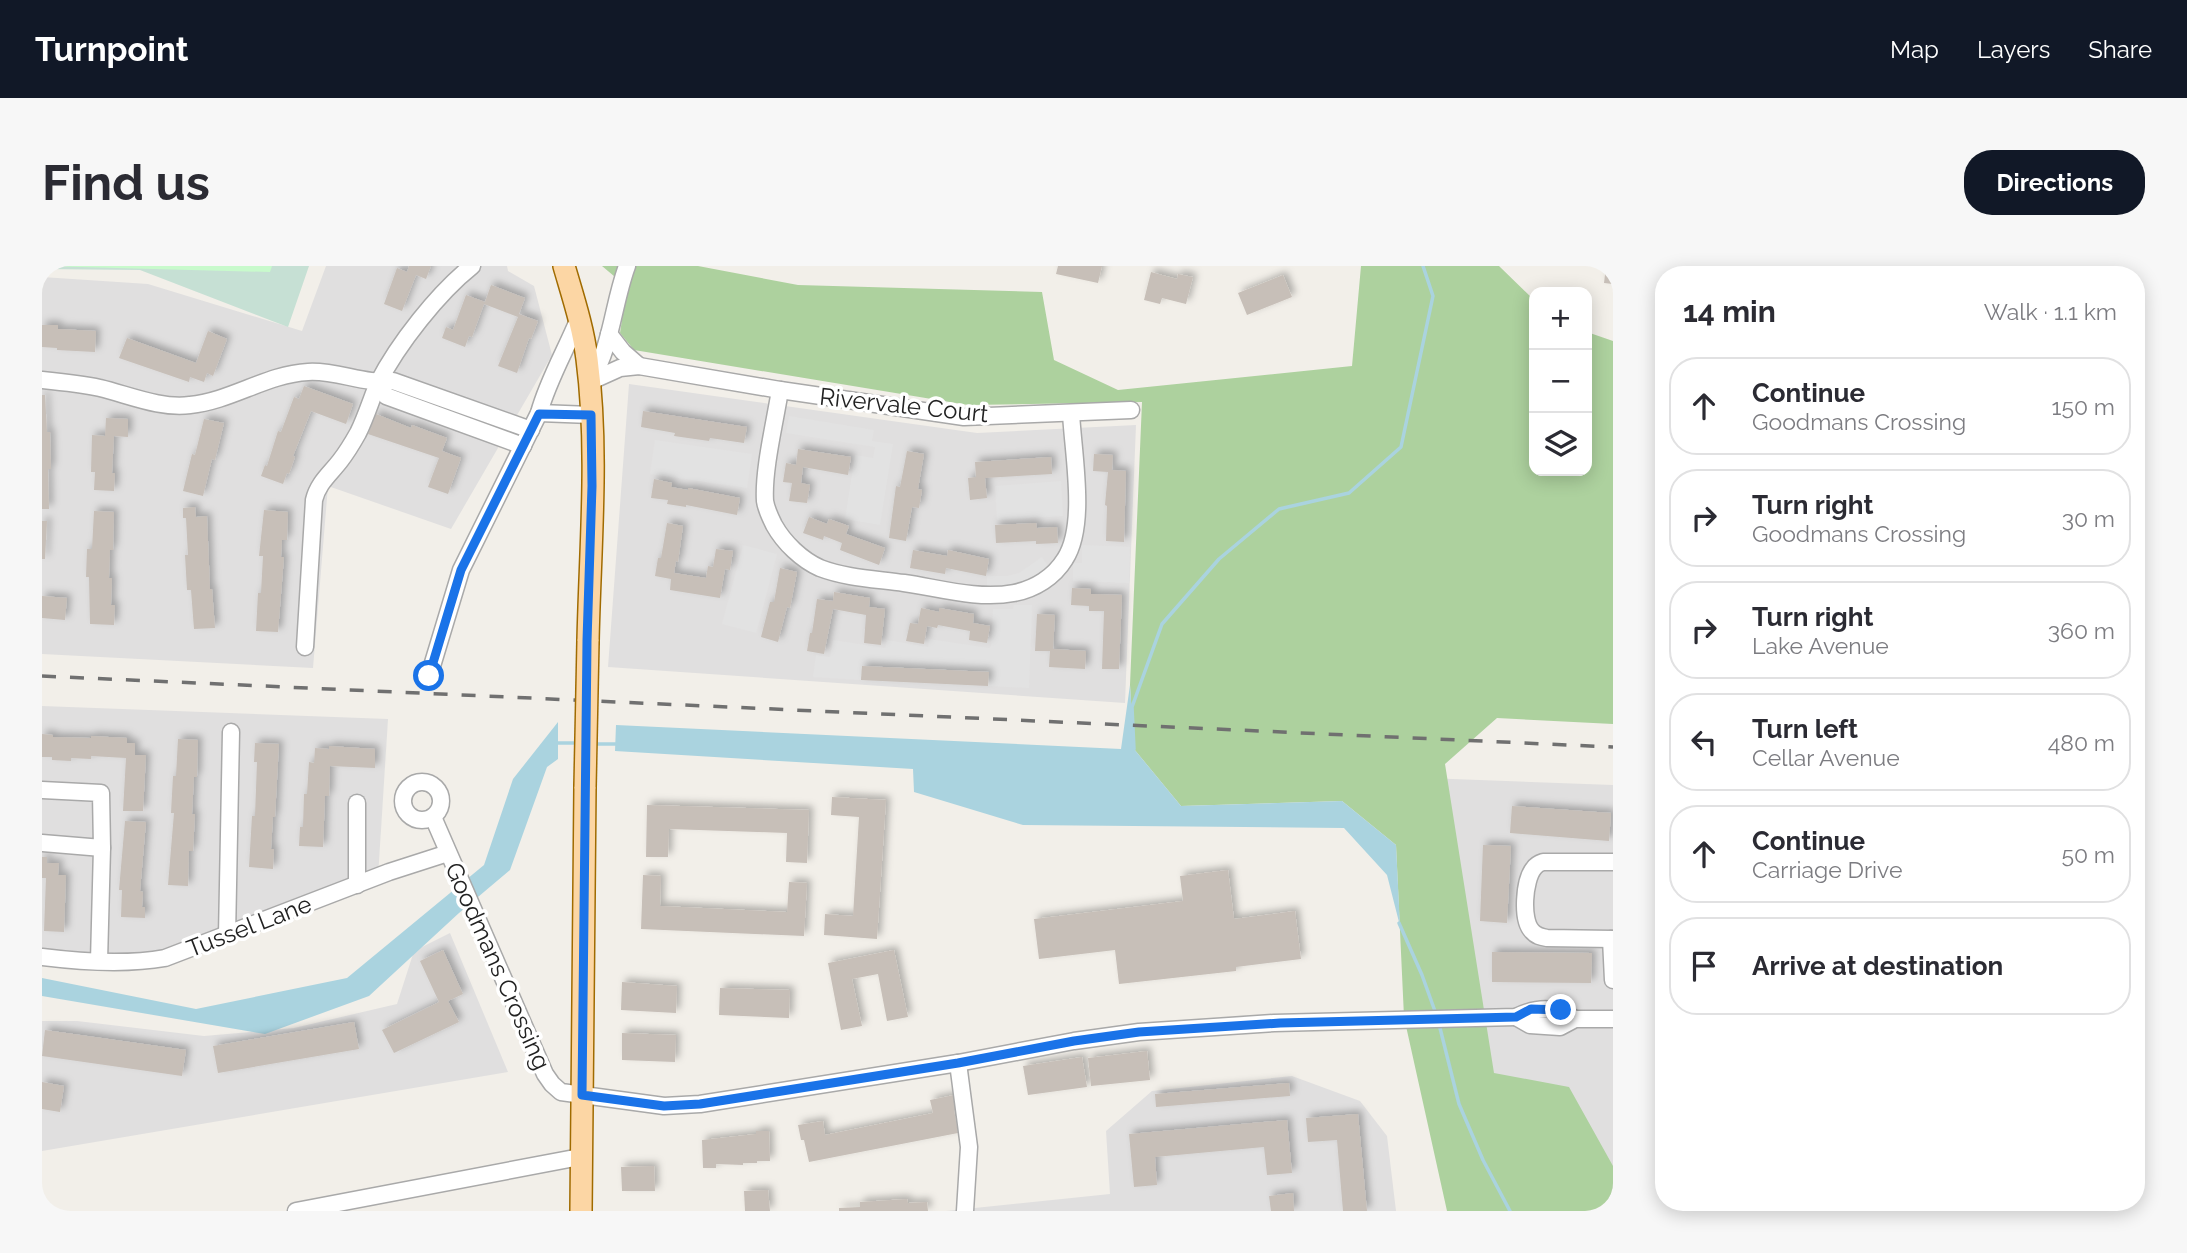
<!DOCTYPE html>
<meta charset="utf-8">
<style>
body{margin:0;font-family:Raleway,sans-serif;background:#f7f7f7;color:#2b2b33}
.controls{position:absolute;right:21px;top:21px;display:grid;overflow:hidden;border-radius:14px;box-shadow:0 4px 18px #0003}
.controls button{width:63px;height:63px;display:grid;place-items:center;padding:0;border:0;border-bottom:2px solid #e1e1e2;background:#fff;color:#2b2b33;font:35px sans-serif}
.stop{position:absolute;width:21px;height:21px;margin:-16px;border:5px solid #1a73e8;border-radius:50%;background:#fff}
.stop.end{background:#1a73e8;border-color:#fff;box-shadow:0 2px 7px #0008}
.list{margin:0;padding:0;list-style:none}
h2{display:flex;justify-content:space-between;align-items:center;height:91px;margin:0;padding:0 28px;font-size:30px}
h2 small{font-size:23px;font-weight:400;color:#7c7c81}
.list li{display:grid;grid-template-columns:46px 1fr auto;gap:21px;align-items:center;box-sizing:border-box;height:98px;margin:0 14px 14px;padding:0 14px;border:2px solid #e1e1e2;border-radius:28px}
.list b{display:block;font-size:26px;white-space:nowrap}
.list p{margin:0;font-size:23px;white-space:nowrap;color:#7c7c81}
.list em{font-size:23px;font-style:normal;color:#7c7c81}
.icon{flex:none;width:38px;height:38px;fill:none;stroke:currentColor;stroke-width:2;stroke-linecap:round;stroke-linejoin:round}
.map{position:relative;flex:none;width:1571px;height:945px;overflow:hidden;border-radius:28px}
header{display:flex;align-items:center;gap:42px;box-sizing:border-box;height:98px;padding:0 35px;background:#111827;color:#fff}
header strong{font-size:33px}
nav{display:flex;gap:38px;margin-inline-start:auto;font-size:24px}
.intro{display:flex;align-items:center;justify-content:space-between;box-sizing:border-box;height:168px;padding:0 42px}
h1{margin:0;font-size:49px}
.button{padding:18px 32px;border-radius:28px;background:#111827;color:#fff;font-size:24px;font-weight:700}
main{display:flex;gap:42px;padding:0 42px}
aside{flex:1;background:#fff;border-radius:28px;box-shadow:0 4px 18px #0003}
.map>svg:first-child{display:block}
.residential{fill:#e0dfdf}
.forest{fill:#add19e}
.wetland{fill:#c6e0d4}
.park{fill:#c8facc}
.parking{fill:#e2e2e2}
.water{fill:#aad3df}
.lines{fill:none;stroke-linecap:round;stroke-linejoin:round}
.stream{stroke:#aad3df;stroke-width:3.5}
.building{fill:#c7bfb8;filter:url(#shadow)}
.minor-casing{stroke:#a9a9a9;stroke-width:19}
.major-casing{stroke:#a06b00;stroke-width:24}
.minor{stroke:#fff;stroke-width:16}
.major{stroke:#fcd6a4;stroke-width:21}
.rail{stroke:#707070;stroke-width:3.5;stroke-dasharray:14 14;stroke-linecap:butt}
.major-bridge-casing{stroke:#a06b00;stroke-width:24;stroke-linecap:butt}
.major-bridge{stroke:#fcd6a4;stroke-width:21}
.route{stroke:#1a73e8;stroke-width:9}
.labels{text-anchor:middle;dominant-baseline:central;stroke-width:7;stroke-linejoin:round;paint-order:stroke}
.street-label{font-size:24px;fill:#222;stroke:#fff}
</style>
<header>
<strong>Turnpoint</strong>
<nav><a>Map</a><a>Layers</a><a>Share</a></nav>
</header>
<div class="intro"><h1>Find us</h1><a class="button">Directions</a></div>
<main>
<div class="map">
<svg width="1571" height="945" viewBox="0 0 1571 945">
<defs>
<filter id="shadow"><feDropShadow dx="4" dy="-4" stdDeviation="3.5" flood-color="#0004"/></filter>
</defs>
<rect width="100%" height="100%" fill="#f2efe9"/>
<g class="residential">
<polygon points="284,0 465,0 466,5 492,20 510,89 409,263 286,220 271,402 0,388 0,11 106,18 260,65"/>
<polygon points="587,118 935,167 1094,159 1083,437 566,401"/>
<polygon points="0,440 346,453 336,611 111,694 0,691"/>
<polygon points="1384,512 1571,519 1571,939 1439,807"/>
<polygon points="408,667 466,806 0,885 0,755 35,755 162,770 252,762 355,738 372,685"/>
<polygon points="1250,810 1318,835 1345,870 1354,945 904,945 1068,928 1064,865 1110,825"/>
</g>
<polygon class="forest" points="560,0 656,0 756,19 1000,26 1012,94 1076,124 1310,100 1319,0 1457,0 1492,34 1492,205 1545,205 1545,66 1571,75 1571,458 1455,452 1403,498 1452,807 1527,821 1571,900 1571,945 1405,945 1362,751 1354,579 1300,535 1139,540 1092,483 1088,419 1100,136 926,139 592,84 578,67 585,21"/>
<polygon class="wetland" points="0,0 267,0 246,61 98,4 0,3"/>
<polygon class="park" points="0,0 230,0 228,6"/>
<g class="parking">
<polygon points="747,150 832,164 830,175 851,178 838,259 803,253 813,189 831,192 833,181 744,167"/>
<polygon points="613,174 710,188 705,222 608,208"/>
<polygon points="1019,215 1021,250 955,254 953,220"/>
<polygon points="701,279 735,288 714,367 680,358"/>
<polygon points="1040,279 1088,281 1087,317 1031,315 1031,297 1040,297"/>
<polygon points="1000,291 1011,308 945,329 945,310 965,310 977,307"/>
<polygon points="972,339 990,339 987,422 946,420 947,406 820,400 819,414 771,411 774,389 788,391 791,374 843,382 845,374 886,381 887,373 947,382 949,380 951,343 971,343"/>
</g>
<g class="water">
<polygon points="1088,419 1092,483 1139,540 1300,535 1354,579 1358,660 1345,609 1302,562 981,559 872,526 871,503 573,485 574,459 1079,483"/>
<polygon points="516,456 516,493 505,501 468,604 417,647 327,730 223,768 0,730 0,712 154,743 305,712 442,599 471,513"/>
</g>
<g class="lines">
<g class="stream">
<polyline points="512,477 536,477"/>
<polyline points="550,478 578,478"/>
<polyline points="1092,483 1090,441 1120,358 1177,293 1237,243 1307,227 1359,181 1391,30 1381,0"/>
<polyline points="1357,657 1380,709 1394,748"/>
<polyline points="1397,758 1417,838 1441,894 1468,945"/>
</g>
</g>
<g class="building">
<polygon points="367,0 389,0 384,13 374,9 360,45 342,38 355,2 365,6"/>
<polygon points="1016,0 1060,0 1056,17 1014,8"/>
<polygon points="1564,0 1571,0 1571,18 1562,17"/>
<polygon points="1109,6 1135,13 1136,8 1151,11 1144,38 1120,32 1118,38 1102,34"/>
<polygon points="1241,9 1250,31 1205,49 1196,27"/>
<polygon points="449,19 483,32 477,48 496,55 489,73 487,72 475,107 456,100 476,51 442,38 430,71 427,70 423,81 400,72 404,61 411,64 424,29 443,36"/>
<polygon points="0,59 16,59 16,63 54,65 53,86 15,84 15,82 0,81"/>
<polygon points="166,65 185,73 171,110 165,107 162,116 148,111 147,116 77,92 85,72 154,97"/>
<polygon points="262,120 311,138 304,158 269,145 251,190 253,191 247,208 245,207 241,218 219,210 223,199 225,200 236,165 239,166 252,131 257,133"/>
<polygon points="0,129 3,129 5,166 8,166 9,203 6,203 7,243 0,243"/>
<polygon points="601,145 705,161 702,177 668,172 667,175 632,170 633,167 599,161"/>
<polygon points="334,148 369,162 370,159 405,172 400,185 419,192 406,228 386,221 397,192 326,168"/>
<polygon points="64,152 86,153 86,171 72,170 70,207 73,207 72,225 52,224 53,206 49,206 50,169 63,170"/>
<polygon points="162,153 182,157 173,194 170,193 161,230 141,225 150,188 153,189"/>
<polygon points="756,183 809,191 806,209 761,201 759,217 768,219 765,237 747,235 750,217 741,216 744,197 754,199"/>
<polygon points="865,185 882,188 876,223 880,224 877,242 870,241 864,275 847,272 854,220 858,221"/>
<polygon points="1052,188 1071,189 1070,204 1084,205 1082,276 1064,275 1065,240 1063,239 1066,206 1051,205"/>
<polygon points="1009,191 1010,208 943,212 945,232 928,234 926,212 934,211 933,196"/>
<polygon points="612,213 630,217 629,221 646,224 646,222 698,232 695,249 644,239 644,241 625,238 626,234 609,232"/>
<polygon points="153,241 154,251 165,250 168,323 170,323 173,362 152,363 149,324 145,324 143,289 146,289 144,252 141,252 141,242"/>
<polygon points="222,244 246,246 245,274 240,274 239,291 242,291 236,366 214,365 216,327 219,327 221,290 217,290"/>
<polygon points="52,245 72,246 71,284 68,284 67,312 70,312 69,339 73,339 72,359 48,358 47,311 44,311 45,283 50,283"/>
<polygon points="767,251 785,258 787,253 807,260 804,268 843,282 837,299 798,284 800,277 782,270 781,274 761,267"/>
<polygon points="0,255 5,255 3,293 0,293"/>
<polygon points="625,257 641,260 636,296 634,295 632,307 664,312 666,300 671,301 674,283 691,285 688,304 683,303 678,332 628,324 629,313 613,310 616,292 619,292"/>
<polygon points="994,257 995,262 1015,261 1016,277 994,278 994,275 954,277 953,259"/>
<polygon points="871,284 905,290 906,284 947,293 944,310 904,302 903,308 868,302"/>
<polygon points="738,302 755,306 748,342 745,341 736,376 719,371 728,336 732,336"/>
<polygon points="1030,322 1049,323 1049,328 1080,329 1077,403 1060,403 1062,345 1047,345 1047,340 1029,339"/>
<polygon points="792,326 828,332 827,341 843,343 839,379 822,377 824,349 791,343 782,388 765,385 768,367 770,367 775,333 791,335"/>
<polygon points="0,330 25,332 23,354 0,352"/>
<polygon points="879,342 897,346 897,342 932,348 931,357 948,360 945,377 927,374 928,365 896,359 895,362 885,360 882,378 864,375 868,357 876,358"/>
<polygon points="995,348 1013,349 1011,383 1044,385 1043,403 1007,401 1008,385 993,385"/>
<polygon points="820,400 947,406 946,420 819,414"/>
<polygon points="0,468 11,469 11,471 49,472 49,470 85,472 85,477 93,477 93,489 104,489 101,545 81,545 84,492 49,490 49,493 29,492 29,495 10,494 10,491 0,491"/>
<polygon points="136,473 156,474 155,511 152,511 150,548 153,548 151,585 147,585 146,620 126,619 132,547 129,547 131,510 134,510"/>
<polygon points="213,477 237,478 233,551 231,551 229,583 232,583 231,603 207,601 210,550 213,550 215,496 212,496"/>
<polygon points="287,480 333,483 333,502 288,500 287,530 283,530 281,581 257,580 258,561 261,561 262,528 265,528 267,496 272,497 273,482 287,483"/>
<polygon points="790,531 844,534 835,673 782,669 783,648 811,650 817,551 789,549"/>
<polygon points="605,539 767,544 765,597 744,596 745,567 627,563 626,591 604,591"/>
<polygon points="1470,540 1569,547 1567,575 1468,567"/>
<polygon points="83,555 104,556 98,625 101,626 100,641 103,641 103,652 79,651 80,624 77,624"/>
<polygon points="1441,579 1469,580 1465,657 1438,655"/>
<polygon points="0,591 5,591 5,597 17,597 16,609 24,609 22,666 2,665 4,612 0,612"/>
<polygon points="1186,604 1192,653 1253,645 1259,693 1194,701 1194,705 1077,718 1073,684 997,693 992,653 1141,635 1138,610"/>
<polygon points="601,609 619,610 618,640 745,646 747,616 765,617 762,670 599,663"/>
<polygon points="401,684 421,728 406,735 417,756 352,787 340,764 397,736 378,695"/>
<polygon points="852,684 866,751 845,755 836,708 810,713 820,760 799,764 786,697"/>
<polygon points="1450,686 1550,687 1549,717 1450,716"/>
<polygon points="580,716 635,720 634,747 579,744"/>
<polygon points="678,722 748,724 747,752 677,749"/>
<polygon points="312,756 317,783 176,807 171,780"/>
<polygon points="3,764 144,784 140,810 0,790"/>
<polygon points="580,767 634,769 633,796 580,794"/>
<polygon points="1105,785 1108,814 1049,820 1046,792"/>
<polygon points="1040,791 1045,821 986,829 981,800"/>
<polygon points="0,816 22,820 18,846 0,843"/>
<polygon points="1247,817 1248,830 1114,841 1113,828"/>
<polygon points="912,829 915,844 912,844 916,867 767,896 762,874 759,874 756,859 781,855 783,869 891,847 888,834"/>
<polygon points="1316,848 1325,945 1301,945 1295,874 1266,876 1264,852"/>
<polygon points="1245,854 1250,907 1225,909 1222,881 1113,891 1115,919 1092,921 1087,868"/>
<polygon points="714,865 727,865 728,895 715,895 715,897 701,897 701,899 674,898 674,902 661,902 660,874 714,868"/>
<polygon points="612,900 613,925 580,925 579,901"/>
<polygon points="726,924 728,945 703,945 702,925"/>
<polygon points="1251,927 1252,945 1229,945 1227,930"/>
<polygon points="865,933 866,937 885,936 886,945 797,945 797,942 818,941 818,936"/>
</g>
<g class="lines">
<g class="minor-casing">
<g id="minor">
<polyline points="567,68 581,86 597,100"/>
<path d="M0,114C20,116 39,118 58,122C87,129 119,143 148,139C189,135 225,108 266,106C295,104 323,119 351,115L489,164"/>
<path d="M549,114C570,79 571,38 585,0"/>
<polyline points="547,116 578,102 597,100 738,124 922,151 1089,144"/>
<polyline points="337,117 344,130 481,180"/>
<path d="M738,124C733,156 721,204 723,235C724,242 729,253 732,259C742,277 760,294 778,302C804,312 834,313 862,317C897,322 936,334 972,327C993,323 1012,311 1023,293C1045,259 1031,188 1029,147"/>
<polyline points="497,147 549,149"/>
<path d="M263,381L272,234C276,217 288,208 298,195C305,186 311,176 316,167C324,151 329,134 336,117C356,78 396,27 430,0"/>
<path d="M387,410L419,304L497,147C506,114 524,84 537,52"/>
<circle cx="380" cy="535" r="19"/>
<polyline points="0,524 59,527 60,582 0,577"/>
<path d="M391,551L503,808L510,818L519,826L622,840L658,838L916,797L1032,775L1097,766L1232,757L1474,751C1494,741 1514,740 1533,753"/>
<path d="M1571,596H1501C1498,597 1494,599 1492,602C1482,614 1479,654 1490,665C1494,670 1499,671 1505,672L1571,673"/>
<polyline points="315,619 315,537"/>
<polyline points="185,670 189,466"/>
<polyline points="1569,673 1571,714"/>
<path d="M0,691C40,696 84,699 123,692L347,606L406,587"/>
<polyline points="57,695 60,582"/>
<polyline points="1474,751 1488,759 1518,761 1533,753 1571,753"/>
<polyline points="916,797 927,881 923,945"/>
<polyline points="254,945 538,891"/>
</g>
</g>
<g class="major-casing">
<g id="major">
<path d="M522,0C531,31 541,61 545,93C557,186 548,282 546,375"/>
<polyline points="539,945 543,521"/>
</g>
</g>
<use href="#minor" class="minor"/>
<use href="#major" class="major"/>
<polyline class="rail" points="0,410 1571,481"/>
<g class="major-bridge-casing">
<polyline id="major-bridge" points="543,521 546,375"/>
</g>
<use href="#major-bridge" class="major-bridge"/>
</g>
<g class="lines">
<polyline class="route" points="387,410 419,304 497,148 549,149 550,220 545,375 540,829 622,840 658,838 916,797 1032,775 1097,766 1238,757 1474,751 1489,743 1519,744"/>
</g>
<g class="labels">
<g class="street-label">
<text transform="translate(862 139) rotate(6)">Rivervale Court</text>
<text transform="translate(207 660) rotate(-21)">Tussel Lane</text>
<text transform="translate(456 700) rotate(66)">Goodmans Crossing</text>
</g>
</g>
</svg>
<div class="controls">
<button>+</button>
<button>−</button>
<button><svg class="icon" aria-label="layers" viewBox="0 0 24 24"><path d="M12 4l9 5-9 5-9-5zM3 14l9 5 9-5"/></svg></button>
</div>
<div class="stop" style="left:387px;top:410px"></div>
<div class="stop end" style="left:1519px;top:744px"></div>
</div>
<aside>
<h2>14 min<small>Walk · 1.1 km</small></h2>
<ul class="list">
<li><svg class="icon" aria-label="ahead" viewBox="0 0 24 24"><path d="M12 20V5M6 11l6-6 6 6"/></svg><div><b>Continue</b><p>Goodmans Crossing</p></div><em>150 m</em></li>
<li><svg class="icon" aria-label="right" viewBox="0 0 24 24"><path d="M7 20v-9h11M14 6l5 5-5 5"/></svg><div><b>Turn right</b><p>Goodmans Crossing</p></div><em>30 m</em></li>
<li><svg class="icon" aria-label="right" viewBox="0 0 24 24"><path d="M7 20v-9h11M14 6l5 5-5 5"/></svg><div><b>Turn right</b><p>Lake Avenue</p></div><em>360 m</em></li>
<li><svg class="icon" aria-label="left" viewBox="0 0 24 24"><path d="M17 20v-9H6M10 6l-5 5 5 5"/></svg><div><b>Turn left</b><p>Cellar Avenue</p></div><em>480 m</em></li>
<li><svg class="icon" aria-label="ahead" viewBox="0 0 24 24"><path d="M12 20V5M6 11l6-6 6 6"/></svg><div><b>Continue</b><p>Carriage Drive</p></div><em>50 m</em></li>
<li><svg class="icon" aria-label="arrive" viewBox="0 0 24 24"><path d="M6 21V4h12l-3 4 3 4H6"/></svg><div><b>Arrive at destination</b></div></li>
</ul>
</aside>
</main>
